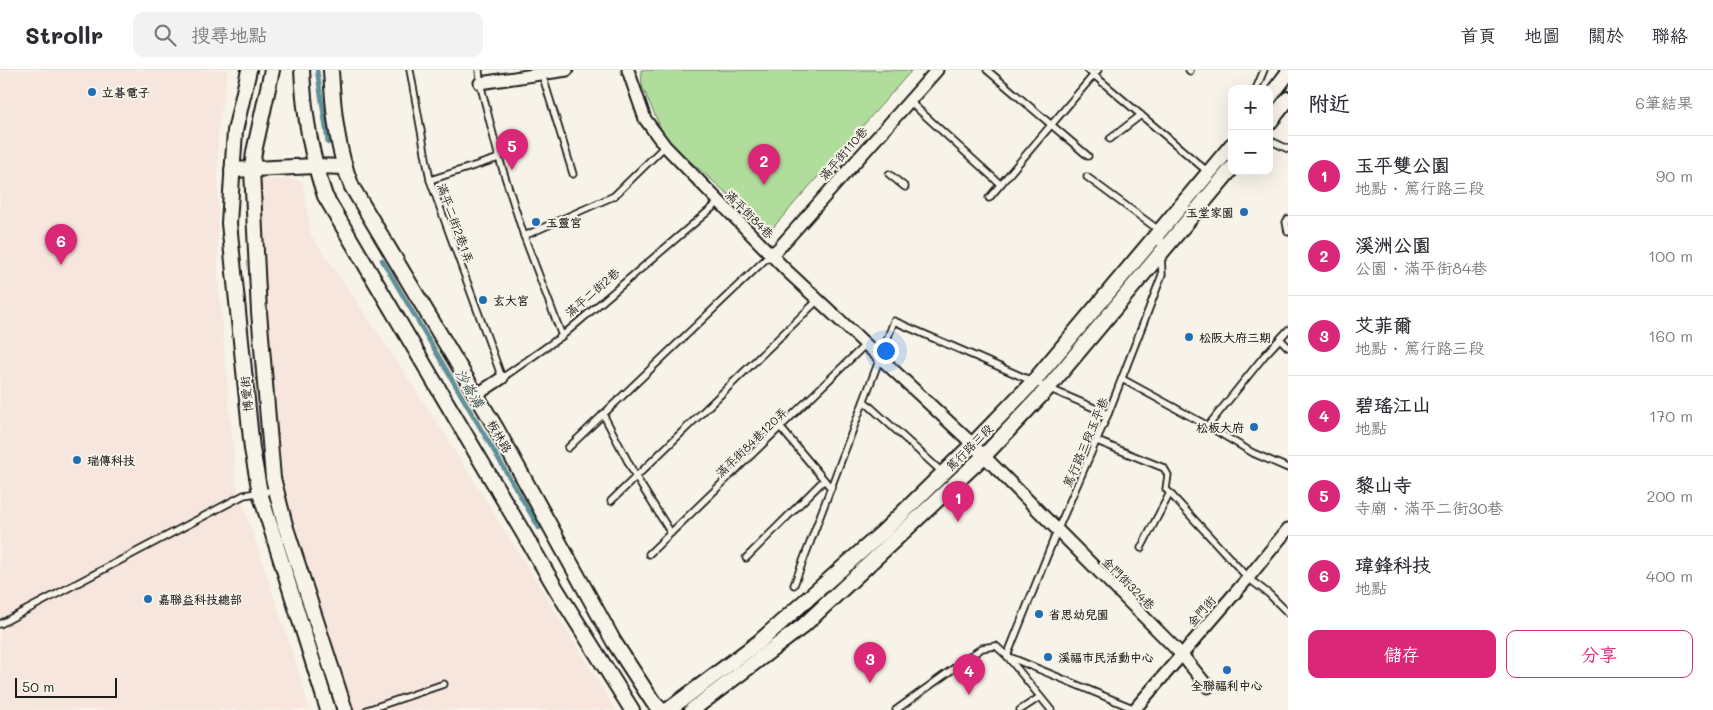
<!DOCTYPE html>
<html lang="zh-TW">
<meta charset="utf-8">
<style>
body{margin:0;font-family:Mali,"LXGW WenKai TC",sans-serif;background:#f2f2f3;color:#2b2b33}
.controls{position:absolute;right:15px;top:15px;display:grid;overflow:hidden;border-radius:10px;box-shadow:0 5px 20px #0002}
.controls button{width:45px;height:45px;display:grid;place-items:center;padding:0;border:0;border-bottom:1px solid #e1e1e2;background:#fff;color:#2b2b33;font:25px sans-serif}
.scale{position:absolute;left:15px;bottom:12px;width:102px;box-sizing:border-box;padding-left:5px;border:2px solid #1c1c1c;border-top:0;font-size:14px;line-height:18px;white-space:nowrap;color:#1c1c1c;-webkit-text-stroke:4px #f7f3e8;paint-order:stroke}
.you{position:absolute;left:885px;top:280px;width:18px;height:18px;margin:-12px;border:4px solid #fff;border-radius:50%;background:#1a73e8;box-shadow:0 0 0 8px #1a73e833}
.badge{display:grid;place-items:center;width:32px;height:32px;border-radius:50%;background:#db2777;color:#fff;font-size:16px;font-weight:700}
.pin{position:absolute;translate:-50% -41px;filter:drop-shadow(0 1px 2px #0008)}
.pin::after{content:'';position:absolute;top:26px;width:18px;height:15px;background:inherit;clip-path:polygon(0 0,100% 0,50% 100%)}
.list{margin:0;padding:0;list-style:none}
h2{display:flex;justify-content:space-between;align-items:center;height:65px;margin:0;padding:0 20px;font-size:21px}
h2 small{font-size:16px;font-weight:400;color:#7c7c81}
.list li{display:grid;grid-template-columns:32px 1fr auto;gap:15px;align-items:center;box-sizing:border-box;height:80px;padding:0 20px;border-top:1px solid #e1e1e2}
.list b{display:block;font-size:19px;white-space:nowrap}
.list p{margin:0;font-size:16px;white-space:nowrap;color:#7c7c81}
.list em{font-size:16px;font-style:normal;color:#7c7c81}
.actions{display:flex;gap:10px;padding:15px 20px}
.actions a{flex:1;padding:11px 0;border:1px solid #db2777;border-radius:10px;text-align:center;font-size:18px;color:#db2777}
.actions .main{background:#db2777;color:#fff}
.icon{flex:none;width:28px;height:28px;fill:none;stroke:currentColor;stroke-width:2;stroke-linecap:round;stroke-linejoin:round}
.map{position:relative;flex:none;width:1288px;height:640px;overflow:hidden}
header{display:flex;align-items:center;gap:30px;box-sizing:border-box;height:70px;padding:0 25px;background:#fff;border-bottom:1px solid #e1e1e2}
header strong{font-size:24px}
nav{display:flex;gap:28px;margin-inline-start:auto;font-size:18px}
.search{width:350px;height:45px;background:#f2f2f3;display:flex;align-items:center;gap:12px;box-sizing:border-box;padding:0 18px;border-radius:10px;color:#7c7c81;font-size:19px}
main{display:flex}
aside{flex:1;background:#fff}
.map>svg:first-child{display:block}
.built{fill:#f7e6dd}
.green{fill:#b1dd9c;stroke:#667c5c}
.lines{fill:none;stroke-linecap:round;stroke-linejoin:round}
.stream{stroke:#619098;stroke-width:4.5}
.service-casing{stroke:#1c1c1c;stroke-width:9}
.minor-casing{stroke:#1c1c1c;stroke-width:15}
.tertiary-casing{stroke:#1c1c1c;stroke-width:18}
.service{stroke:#f7f3e8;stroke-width:5.5}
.minor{stroke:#f7f3e8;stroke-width:11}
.tertiary{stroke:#f7f3e8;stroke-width:14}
.poi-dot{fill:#1f6fb2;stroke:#f7f3e8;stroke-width:2}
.labels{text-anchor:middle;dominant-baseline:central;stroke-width:4;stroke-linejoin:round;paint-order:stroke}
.poi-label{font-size:12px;font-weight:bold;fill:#1c1c1c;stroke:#f7f3e8;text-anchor:start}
.street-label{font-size:12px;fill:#1c1c1c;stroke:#f7f3e8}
.water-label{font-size:14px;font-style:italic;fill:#3e565a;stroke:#f7f3e8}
</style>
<header>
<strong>Strollr</strong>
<div class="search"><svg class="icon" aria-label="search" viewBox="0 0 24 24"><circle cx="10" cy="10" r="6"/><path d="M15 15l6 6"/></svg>搜尋地點</div>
<nav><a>首頁</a><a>地圖</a><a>關於</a><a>聯絡</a></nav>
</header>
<main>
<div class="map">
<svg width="1288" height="640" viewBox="0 0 1288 640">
<rect width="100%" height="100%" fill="#f7f3e8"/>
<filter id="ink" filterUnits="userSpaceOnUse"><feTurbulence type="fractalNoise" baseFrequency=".02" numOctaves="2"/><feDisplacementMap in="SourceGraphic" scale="10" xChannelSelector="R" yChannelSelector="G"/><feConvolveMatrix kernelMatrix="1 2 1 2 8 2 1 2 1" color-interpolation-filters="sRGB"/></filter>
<g filter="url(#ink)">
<g class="built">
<polygon points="0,0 228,0 218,58 218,206 236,412 295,591 310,640 0,640"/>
<polygon points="290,109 303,113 311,165 379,264 449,371 616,640 355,640 289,448 263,252 258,110"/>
</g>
<polygon class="green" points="641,0 912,0 770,161 666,70 642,16"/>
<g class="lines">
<g class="stream">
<polyline points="317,0 328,73"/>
<polyline points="382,190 539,458"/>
</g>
<g class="service-casing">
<g id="service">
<polyline points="410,0 430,110 502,308 562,266 719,132"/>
<polyline points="479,0 480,13 499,88 524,166 562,266"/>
<polyline points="987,0 1088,86"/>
<polyline points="1088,0 1208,102"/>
<polyline points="1189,0 1190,1"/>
<polyline points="542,4 573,104"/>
<polyline points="1256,19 1264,0"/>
<polyline points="908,30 1000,114"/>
<polyline points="1110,69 1141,45"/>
<polyline points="1269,70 1288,79"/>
<polyline points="889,104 905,117"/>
<polyline points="1087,107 1160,161 1162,205 1108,344 1057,461 1007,586 1135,639"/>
<polyline points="430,110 499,88"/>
<polyline points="989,128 1098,0"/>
<polyline points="1288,149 1286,152 1288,162"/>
<polyline points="524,166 614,126 665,76"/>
<polyline points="1280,269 1288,277"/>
<polyline points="1122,309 1208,356 1253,383 1288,398"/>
<polyline points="864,331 943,403"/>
<polyline points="603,344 636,407 671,463"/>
<polyline points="1208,356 1264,286 1288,260"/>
<polyline points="780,357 831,418"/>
<polyline points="1097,371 1164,398 1168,405 1166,419 1248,508 1269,524 1288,543"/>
<polyline points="568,378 771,184"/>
<polyline points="611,431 818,230"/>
<polyline points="1141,478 1170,423"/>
<polyline points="649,484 866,274"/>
<polyline points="746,488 824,410"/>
<polyline points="794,515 894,251 1108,344"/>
<polyline points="0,554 244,425 275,420"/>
<polyline points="367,640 444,614"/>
<polyline points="896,640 982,578 996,576 1007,586 1051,640"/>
<polyline points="1020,640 1040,627"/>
</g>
</g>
<g class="minor-casing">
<g id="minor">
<polyline points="628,0 645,49 665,76 786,200 966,368 1182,585 1208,617"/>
<polyline points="480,13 567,0"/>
<polyline points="771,184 778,179 937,0"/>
<polyline points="476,325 502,308"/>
<polyline points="1134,640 1248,508 1288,459"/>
</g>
</g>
<g class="tertiary-casing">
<g id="tertiary">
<polyline points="249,0 235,61 229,153 252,379 260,423 328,640"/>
<polyline points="272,0 254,82 252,100 259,242 273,408 285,455 345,640"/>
<path d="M302,0C304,42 311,86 325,126L558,522L632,640"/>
<path d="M331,0C333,39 337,81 352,117L496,358L614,572L653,632L661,640"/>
<polyline points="1269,28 1288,3"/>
<polyline points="1269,53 1288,29"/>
<polyline points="232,100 315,96 345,97"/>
<polyline points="668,640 759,572 883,462 973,374 1034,311 1232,75"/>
<polyline points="692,640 803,556 984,386 1048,318 1232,98"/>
</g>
</g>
<use href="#service" class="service"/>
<use href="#minor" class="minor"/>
<use href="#tertiary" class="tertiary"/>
</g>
</g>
<g class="poi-dot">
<circle cx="92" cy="22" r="5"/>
<circle cx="1244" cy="142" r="5"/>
<circle cx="536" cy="152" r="5"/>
<circle cx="483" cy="230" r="5"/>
<circle cx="1189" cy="267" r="5"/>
<circle cx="1254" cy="357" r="5"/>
<circle cx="77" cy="390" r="5"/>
<circle cx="148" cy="529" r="5"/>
<circle cx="1039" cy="544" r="5"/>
<circle cx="1048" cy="587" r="5"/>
<circle cx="1227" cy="600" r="5"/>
</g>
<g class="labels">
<g class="poi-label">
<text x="102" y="22">立碁電子</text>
<text x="1234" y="142" text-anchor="end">玉堂家園</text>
<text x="546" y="152">玉靈宮</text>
<text x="493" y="230">玄大宮</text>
<text x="1199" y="267">松阪大府三期</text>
<text x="1244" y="357" text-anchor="end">松板大府</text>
<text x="87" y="390">瑞傳科技</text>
<text x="158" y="529">嘉聯益科技總部</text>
<text x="1049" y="544">省思幼兒園</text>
<text x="1058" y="587">溪福市民活動中心</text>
<text x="1227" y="615" text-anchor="middle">全聯福利中心</text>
</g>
<g class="street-label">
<text transform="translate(843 83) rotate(-49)">滿平街110巷</text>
<text transform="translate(750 144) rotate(45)">滿平街84巷</text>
<text transform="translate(456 153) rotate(70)">滿平二街2巷1弄</text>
<text transform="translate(592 222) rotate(-41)">滿平二街2巷</text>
<text transform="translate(246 324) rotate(-96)">博愛街</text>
<text transform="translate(500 366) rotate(60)">板林路</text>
<text transform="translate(751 372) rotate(-44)">滿平街84巷120弄</text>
<text transform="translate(1085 372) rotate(-67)">篤行路三段玉平巷</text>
<text transform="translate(969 377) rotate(-45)">篤行路三段</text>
<text transform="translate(1129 513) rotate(45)">金門街324巷</text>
<text transform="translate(1201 541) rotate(-49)">金門街</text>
</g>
<g class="water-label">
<text transform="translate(470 318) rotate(60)">沙崙溝</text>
</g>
</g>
</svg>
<div class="controls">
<button>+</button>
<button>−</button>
</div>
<div class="scale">50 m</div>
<div class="you"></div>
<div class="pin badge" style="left:958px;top:452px">1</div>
<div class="pin badge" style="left:764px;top:115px">2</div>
<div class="pin badge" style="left:870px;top:613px">3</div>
<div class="pin badge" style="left:969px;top:625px">4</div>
<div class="pin badge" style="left:512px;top:100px">5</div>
<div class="pin badge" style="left:61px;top:195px">6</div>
</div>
<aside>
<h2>附近<small>6筆結果</small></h2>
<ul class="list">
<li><span class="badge">1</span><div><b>玉平雙公園</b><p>地點 · 篤行路三段</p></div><em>90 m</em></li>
<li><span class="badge">2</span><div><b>溪洲公園</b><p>公園 · 滿平街84巷</p></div><em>100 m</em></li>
<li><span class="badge">3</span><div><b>艾菲爾</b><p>地點 · 篤行路三段</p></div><em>160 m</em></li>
<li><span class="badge">4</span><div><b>碧瑤江山</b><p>地點</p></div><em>170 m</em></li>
<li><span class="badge">5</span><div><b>黎山寺</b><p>寺廟 · 滿平二街30巷</p></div><em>200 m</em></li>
<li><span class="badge">6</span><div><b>瑋鋒科技</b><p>地點</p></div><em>400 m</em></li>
</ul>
<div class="actions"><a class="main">儲存</a><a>分享</a></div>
</aside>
</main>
